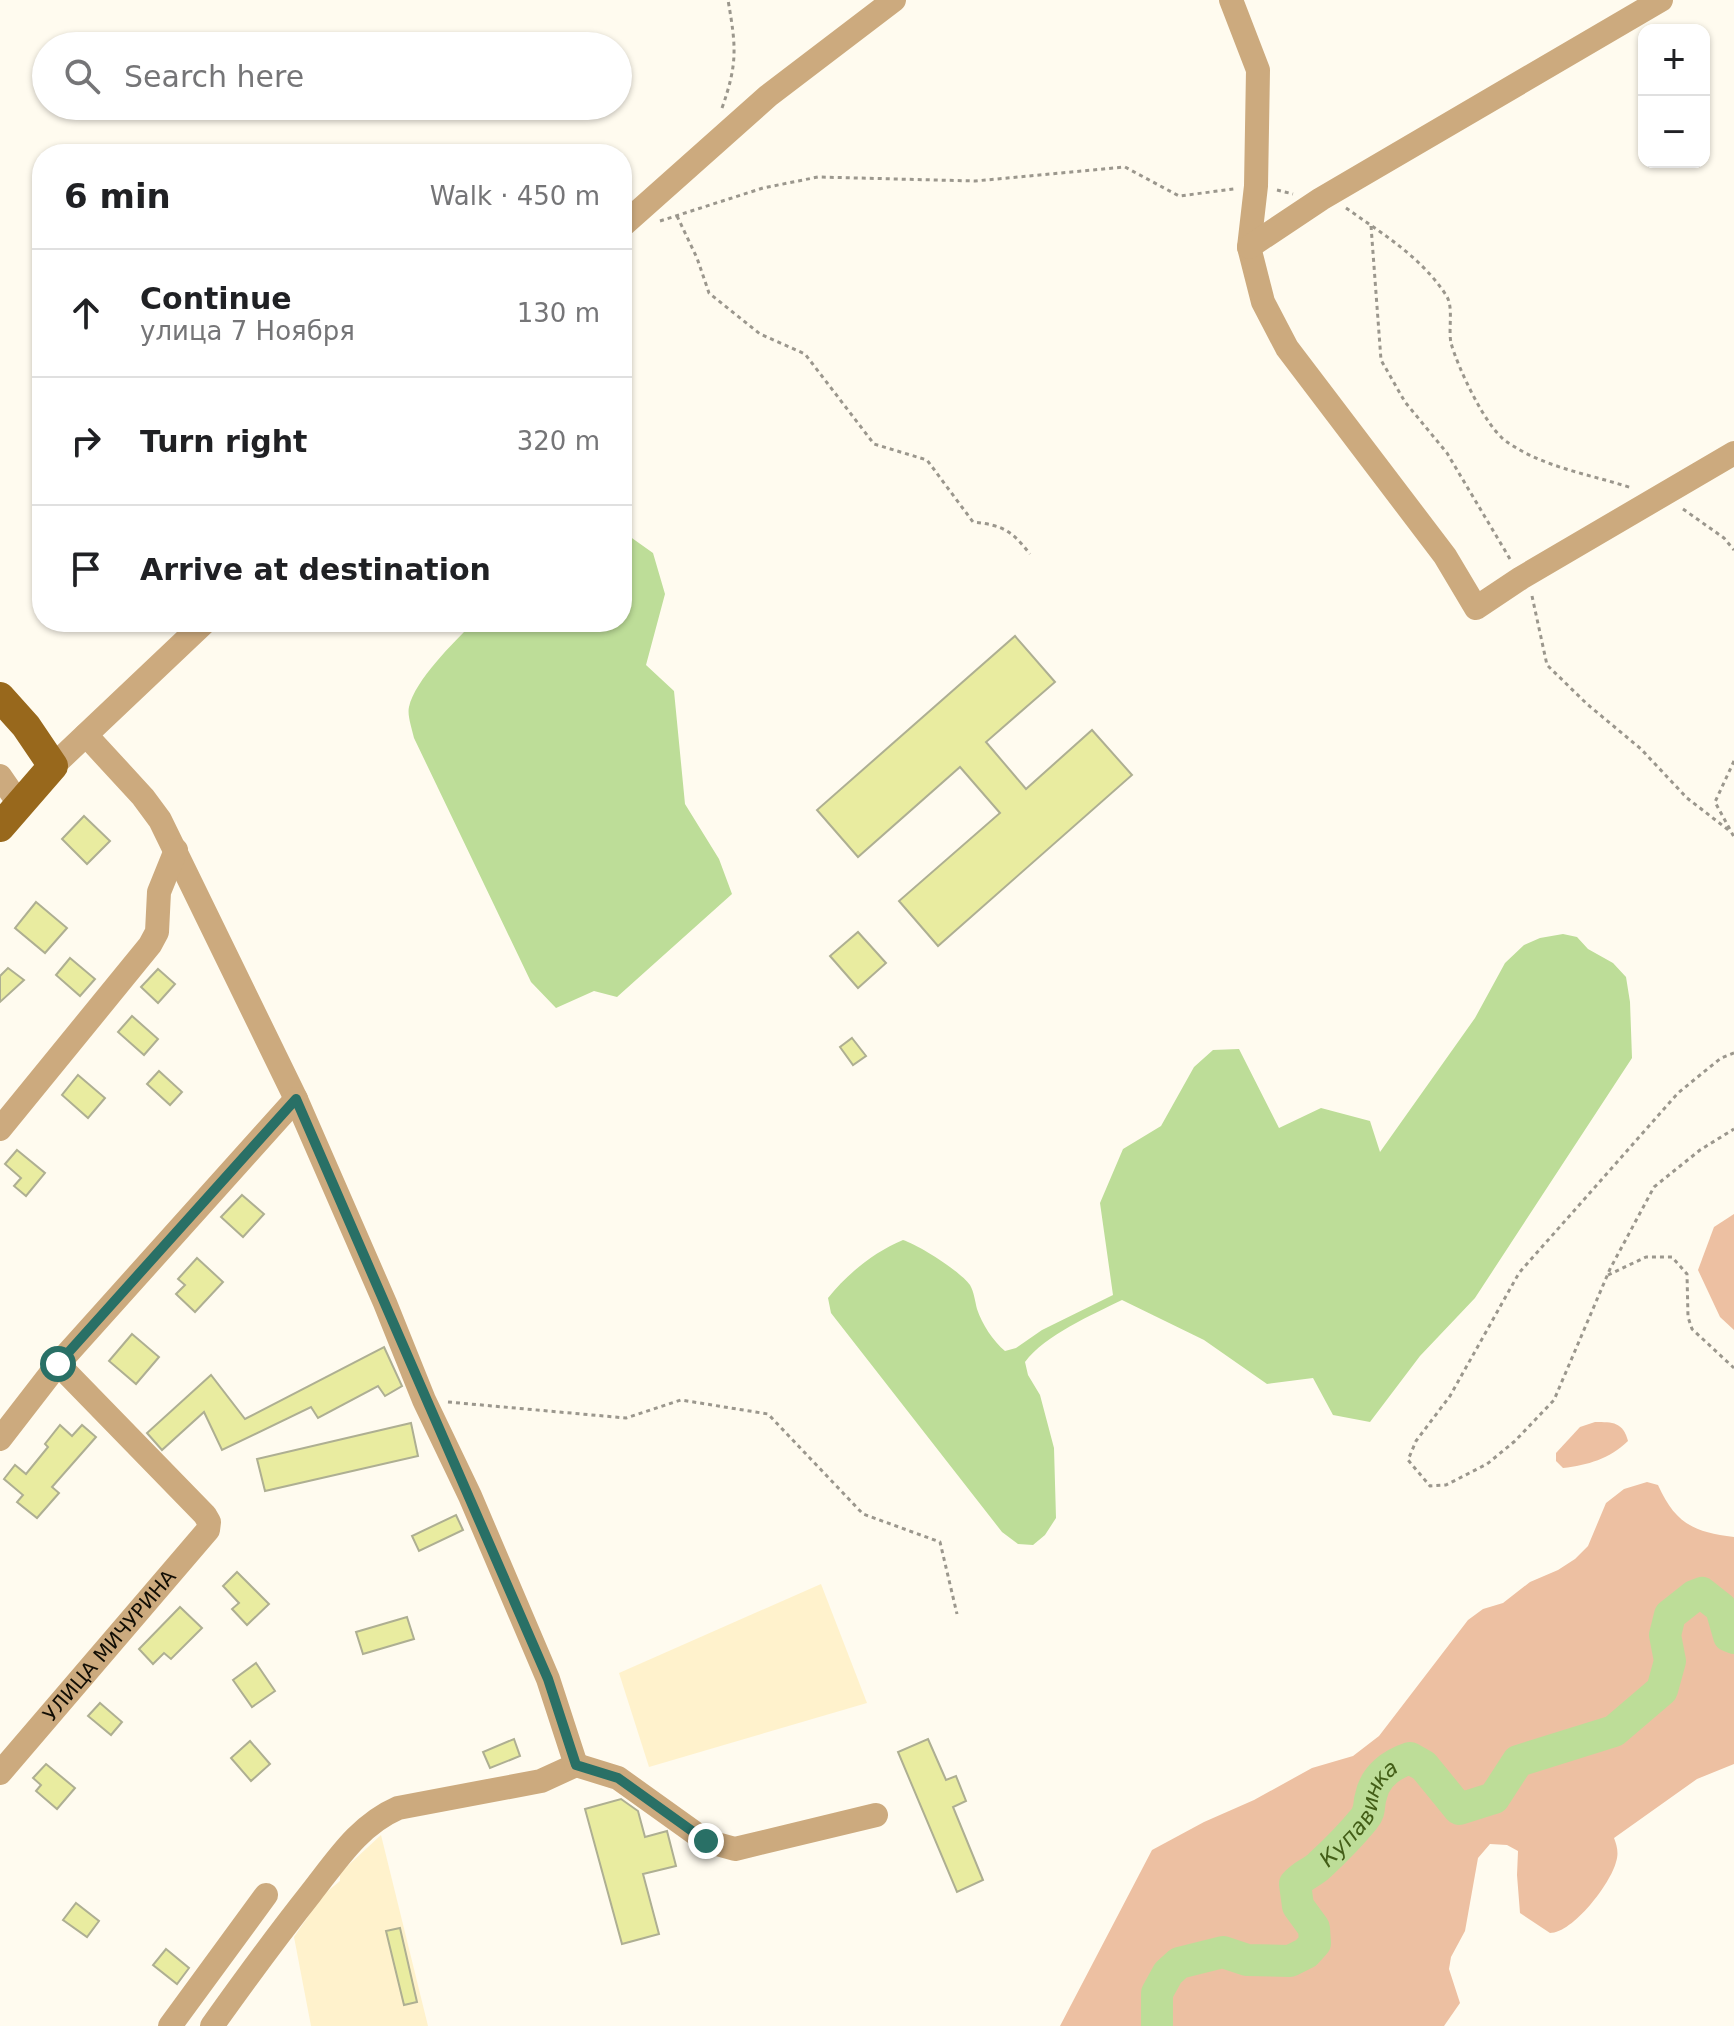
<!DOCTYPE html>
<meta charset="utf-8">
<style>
body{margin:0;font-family:"DejaVu Sans",sans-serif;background:#f6f6f6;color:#202124}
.controls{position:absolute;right:24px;top:24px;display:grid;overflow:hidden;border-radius:16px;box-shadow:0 2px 6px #0004}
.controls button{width:72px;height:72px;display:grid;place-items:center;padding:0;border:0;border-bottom:2px solid #e0e0e0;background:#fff;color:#202124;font:40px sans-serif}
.stop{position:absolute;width:24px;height:24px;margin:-18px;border:6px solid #297066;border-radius:50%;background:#fff}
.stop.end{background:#297066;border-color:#fff;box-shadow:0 2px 8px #0008}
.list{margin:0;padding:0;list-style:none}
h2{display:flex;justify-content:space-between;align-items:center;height:104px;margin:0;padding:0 32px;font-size:34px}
h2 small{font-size:26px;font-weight:400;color:#757577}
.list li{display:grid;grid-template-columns:52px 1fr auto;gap:24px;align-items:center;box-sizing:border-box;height:128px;padding:0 32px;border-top:2px solid #e0e0e0}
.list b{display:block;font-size:30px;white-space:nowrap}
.list p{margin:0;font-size:26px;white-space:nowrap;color:#757577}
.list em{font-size:26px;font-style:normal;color:#757577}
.icon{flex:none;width:44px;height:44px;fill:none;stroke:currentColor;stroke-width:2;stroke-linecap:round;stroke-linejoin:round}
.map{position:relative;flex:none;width:1734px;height:2026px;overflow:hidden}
.search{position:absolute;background:#fff;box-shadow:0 2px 6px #0004;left:32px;top:32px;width:600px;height:88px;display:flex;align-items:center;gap:20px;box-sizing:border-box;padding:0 28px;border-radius:44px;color:#757577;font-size:30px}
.panel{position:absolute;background:#fff;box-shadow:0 2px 6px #0004;left:32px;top:144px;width:600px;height:488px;border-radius:32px}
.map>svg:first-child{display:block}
.built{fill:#fff2cc}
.green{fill:#edc0a2}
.water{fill:#bddd98}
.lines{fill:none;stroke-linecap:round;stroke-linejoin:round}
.river{stroke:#bddd98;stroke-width:32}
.building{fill:#e9eca0;stroke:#aeaf92;stroke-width:2}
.path{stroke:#9b978d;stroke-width:3;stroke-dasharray:4 4;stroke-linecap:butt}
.minor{stroke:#ccaa7e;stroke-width:24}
.major{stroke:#98681c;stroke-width:30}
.route{stroke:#297066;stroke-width:10}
.labels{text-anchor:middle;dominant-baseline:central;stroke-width:8;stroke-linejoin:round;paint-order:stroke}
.street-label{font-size:20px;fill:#110d04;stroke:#fffbef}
.water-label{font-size:22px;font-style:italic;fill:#435e17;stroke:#fffbef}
</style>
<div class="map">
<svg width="1734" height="2026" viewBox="0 0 1734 2026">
<rect width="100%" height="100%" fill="#fffbef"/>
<g class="built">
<polygon points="821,1584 867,1703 649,1767 619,1673"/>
<polygon points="381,1835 428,2026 311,2026 294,1937 323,1895 340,1881 340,1873"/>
</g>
<g class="green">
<polygon points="1734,1214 1734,1330 1720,1317 1698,1270 1714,1227"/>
<path d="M1595,1422C1613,1422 1623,1422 1628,1441C1609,1459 1588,1465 1563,1468L1556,1461V1453L1580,1427Z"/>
<path d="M1647,1482L1658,1485C1675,1523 1693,1532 1734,1537V1764L1697,1779L1614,1838C1617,1846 1619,1853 1616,1862C1611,1883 1573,1933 1550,1933L1520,1913L1517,1875L1518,1851L1507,1845L1490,1844L1478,1858L1465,1931L1451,1957L1449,1969L1460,2003L1444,2026H1060L1152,1850L1204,1822L1254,1800L1312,1768L1353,1756L1379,1736L1468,1620L1483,1609L1503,1603L1530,1582L1558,1570L1575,1559L1588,1546L1606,1503L1624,1489Z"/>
</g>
<g class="water">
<path d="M622,531L653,553L665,594L646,665L674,691L685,804L719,859L732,894L617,997L594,991L556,1008L531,982L414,738C412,729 407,715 409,707C415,680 454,642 474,622H622Z"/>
<path d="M1563,934L1577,937L1588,949L1613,963L1626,977L1630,1002L1632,1058L1475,1298L1420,1356L1370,1422L1333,1415L1313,1378L1267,1384L1204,1340L1122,1300C1092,1315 1045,1335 1025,1362L1028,1375L1040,1395L1054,1448L1056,1518L1045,1535L1033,1545L1018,1544L1002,1532L831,1313L828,1298C847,1274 874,1252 903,1240C919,1245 961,1272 970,1285C974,1292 975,1301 977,1309C982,1324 993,1341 1005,1351L1016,1348L1042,1330L1113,1295L1100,1203L1123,1149L1161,1126L1194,1067L1213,1050L1239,1049L1279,1128L1321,1108L1370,1121L1380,1152L1475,1018L1505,963L1524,945L1540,938Z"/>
</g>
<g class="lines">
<path class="river" id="s1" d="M1157,2026V1993L1168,1973L1179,1963L1223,1952L1247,1960L1290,1961L1306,1953L1315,1943L1314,1928L1298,1906L1295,1884C1304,1874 1312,1873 1320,1865C1335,1851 1351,1835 1364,1819C1371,1811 1368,1805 1371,1796C1375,1776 1392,1764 1410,1758L1424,1766L1459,1809L1494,1798L1518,1761L1614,1731L1662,1690L1670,1661L1665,1635L1670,1615L1694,1596L1702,1593L1721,1608L1729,1636L1734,1638"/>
</g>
<g class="building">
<polygon points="1015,636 1055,682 986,742 1026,789 1092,730 1132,775 938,946 899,901 1000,813 960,767 858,857 817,810"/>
<polygon points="84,816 110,841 87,864 62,839"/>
<polygon points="36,902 67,928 45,953 15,928"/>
<polygon points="858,932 886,963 858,988 830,956"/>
<polygon points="70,958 95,979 80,996 56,975"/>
<polygon points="8,968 24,980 0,1002 0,976"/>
<polygon points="158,969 175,984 158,1003 141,987"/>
<polygon points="132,1016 158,1039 144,1055 118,1032"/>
<polygon points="852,1038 866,1056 853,1065 840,1047"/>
<polygon points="159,1071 182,1092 170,1105 147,1084"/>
<polygon points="78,1075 105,1098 88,1118 62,1095"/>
<polygon points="17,1150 45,1173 26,1196 14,1186 21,1178 5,1164"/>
<polygon points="242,1195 264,1214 243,1237 221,1217"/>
<polygon points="197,1258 223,1282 195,1312 176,1294 185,1285 178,1279"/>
<polygon points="132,1334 159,1357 136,1384 109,1361"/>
<polygon points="384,1347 402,1386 385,1396 378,1386 318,1418 311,1407 222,1450 204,1412 162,1450 147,1433 211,1375 245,1419"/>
<polygon points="411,1423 418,1456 265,1491 257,1459"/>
<polygon points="60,1425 72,1436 82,1425 96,1437 52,1487 59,1493 37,1518 17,1502 23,1495 4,1479 15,1465 26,1474 48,1447 45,1444"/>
<polygon points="456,1515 463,1530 419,1551 412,1536"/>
<polygon points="237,1572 269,1604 247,1625 232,1609 239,1603 223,1586"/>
<polygon points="180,1607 202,1628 171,1659 164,1653 153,1664 139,1649"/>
<polygon points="407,1617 414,1639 363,1654 356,1632"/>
<polygon points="256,1663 275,1691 252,1707 233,1680"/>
<polygon points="100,1703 122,1722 111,1735 88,1716"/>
<polygon points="514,1739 520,1756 490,1768 483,1752"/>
<polygon points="928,1739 946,1780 956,1776 966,1801 953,1807 983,1880 957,1892 898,1752"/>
<polygon points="250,1741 270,1764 251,1781 231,1758"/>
<polygon points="46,1764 75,1788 57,1809 36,1791 41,1785 33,1778"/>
<polygon points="621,1799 638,1811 645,1837 667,1831 676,1866 643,1874 659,1934 622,1944 585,1809"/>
<polygon points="76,1903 99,1921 87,1937 63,1920"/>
<polygon points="400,1928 417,2002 404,2005 386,1931"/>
<polygon points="166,1949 189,1968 177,1984 153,1965"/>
</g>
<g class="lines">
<g class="path">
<path d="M722,108C738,63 736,46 728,0"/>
<polyline points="1277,190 1293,194"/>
<path d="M1346,208C1383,234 1421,257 1446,295C1454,307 1448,328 1451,343C1458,368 1486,428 1507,442C1545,468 1589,474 1632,488"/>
<path d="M677,216L697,258L709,293L760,334L805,354L874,444L927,460L973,522C1003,525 1012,531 1030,554"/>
<polyline points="660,221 763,188 818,177 975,181 1125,167 1179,196 1234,189"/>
<polyline points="1371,226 1381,360 1405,402 1447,453 1510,559"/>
<polyline points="1683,509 1724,538 1734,550"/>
<polyline points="1532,596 1547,665 1587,704 1641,749 1687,798 1731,832"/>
<polyline points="1734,761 1715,802 1734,837"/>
<polyline points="1734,1053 1721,1058 1678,1093 1519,1273 1450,1396 1416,1441 1408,1460 1430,1486 1446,1485 1487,1464 1515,1441 1554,1400 1610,1269 1654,1187 1700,1150 1734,1129"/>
<polyline points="1608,1275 1646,1257 1672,1257 1687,1274 1688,1317 1692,1329 1734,1368"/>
<polyline points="448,1402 626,1418 681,1400 768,1414 863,1514 940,1542 957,1614"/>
</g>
<g class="minor">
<polyline points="1231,0 1258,70 1256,186 1249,247 1263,302 1287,348 1445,556 1476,608 1521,578 1734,453"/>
<polyline points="622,226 768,96 894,0"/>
<polyline points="1249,247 1321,199 1661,0"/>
<path d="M86,735L143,797L160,820L296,1099L385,1303L424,1400L470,1496L548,1679L576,1765L541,1781L398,1808C359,1825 337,1860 311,1893C277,1936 244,1981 212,2026"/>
<polyline points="53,766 205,622"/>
<polyline points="0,776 20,805"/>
<polyline points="0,1129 150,945 157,932 159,892 176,850"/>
<polyline points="0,1439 58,1364 296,1099"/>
<polyline points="576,1765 618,1778 706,1841 735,1849 876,1815"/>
<path id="s2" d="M0,1773L208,1530L209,1522L205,1515L58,1364"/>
<polyline points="170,2026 266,1895"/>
</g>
<polyline class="major" points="0,697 26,726 53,766 0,827"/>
</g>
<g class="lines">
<polyline class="route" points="58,1364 296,1099 548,1679 576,1765 618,1778 706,1841"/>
</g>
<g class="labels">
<g class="street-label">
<text stroke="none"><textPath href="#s2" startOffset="168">УЛИЦА МИЧУРИНА</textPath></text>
</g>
<g class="water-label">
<text stroke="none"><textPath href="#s1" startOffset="378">Купавинка</textPath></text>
</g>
</g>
</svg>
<div class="controls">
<button>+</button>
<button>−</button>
</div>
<div class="stop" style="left:58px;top:1364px"></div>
<div class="stop end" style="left:706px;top:1841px"></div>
<div class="search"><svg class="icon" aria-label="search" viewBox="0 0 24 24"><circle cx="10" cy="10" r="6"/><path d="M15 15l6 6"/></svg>Search here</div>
<section class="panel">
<h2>6 min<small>Walk · 450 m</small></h2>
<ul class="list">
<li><svg class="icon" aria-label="ahead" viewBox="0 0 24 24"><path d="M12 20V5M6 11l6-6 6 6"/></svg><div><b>Continue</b><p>улица 7 Ноября</p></div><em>130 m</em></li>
<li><svg class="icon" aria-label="right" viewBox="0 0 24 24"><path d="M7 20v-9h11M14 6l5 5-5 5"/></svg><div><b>Turn right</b></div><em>320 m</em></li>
<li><svg class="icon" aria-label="arrive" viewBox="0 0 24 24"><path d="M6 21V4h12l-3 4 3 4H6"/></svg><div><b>Arrive at destination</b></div></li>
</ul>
</section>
</div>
